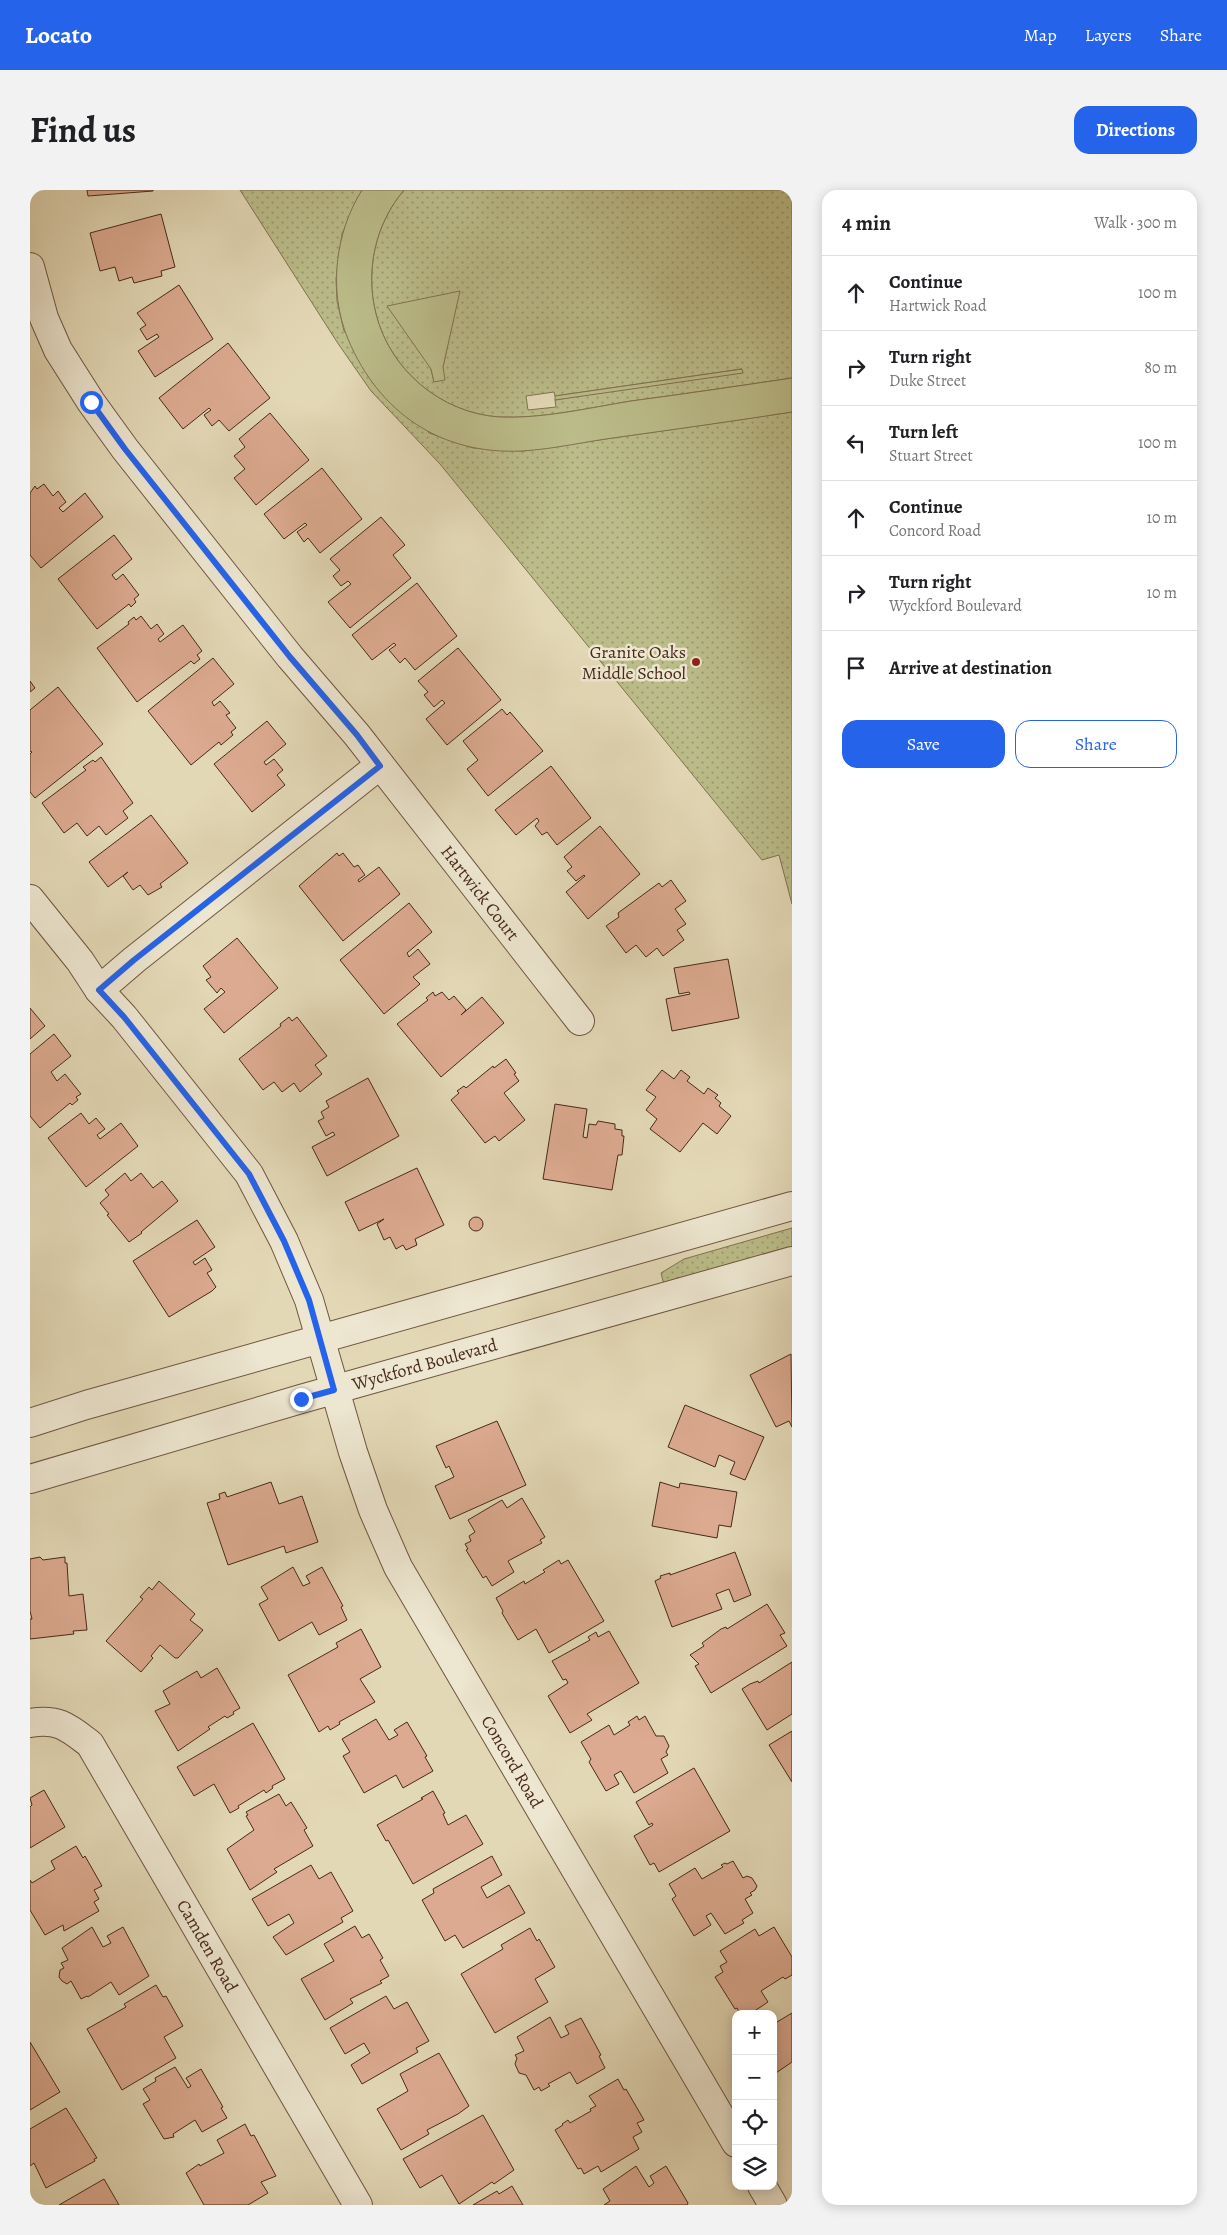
<!DOCTYPE html>
<meta charset="utf-8">
<style>
body{margin:0;font-family:Alegreya,serif;background:#f2f2f2;color:#202124}
.controls{position:absolute;right:15px;bottom:15px;display:grid;overflow:hidden;border-radius:10px;box-shadow:0 2px 12px #0003}
.controls button{width:45px;height:45px;display:grid;place-items:center;padding:0;border:0;border-bottom:1px solid #e0e0e0;background:#fff;color:#202124;font:25px sans-serif}
.stop{position:absolute;width:15px;height:15px;margin:-11px;border:4px solid #2563eb;border-radius:50%;background:#fff}
.stop.end{background:#2563eb;border-color:#fff;box-shadow:0 1px 5px #0008}
.list{margin:0;padding:0;list-style:none}
h2{display:flex;justify-content:space-between;align-items:center;height:65px;margin:0;padding:0 20px;font-size:21px}
h2 small{font-size:16px;font-weight:400;color:#757577}
.list li{display:grid;grid-template-columns:32px 1fr auto;gap:15px;align-items:center;box-sizing:border-box;height:75px;padding:0 20px;border-top:1px solid #e0e0e0}
.list b{display:block;font-size:19px;white-space:nowrap}
.list p{margin:0;font-size:16px;white-space:nowrap;color:#757577}
.list em{font-size:16px;font-style:normal;color:#757577}
.actions{display:flex;gap:10px;padding:15px 20px}
.actions a{flex:1;padding:11px 0;border:1px solid #2563eb;border-radius:15px;text-align:center;font-size:18px;color:#2563eb}
.actions .main{background:#2563eb;color:#fff}
.icon{flex:none;width:28px;height:28px;fill:none;stroke:currentColor;stroke-width:2;stroke-linecap:round;stroke-linejoin:round}
.map{position:relative;flex:none;width:762px;height:2015px;overflow:hidden;border-radius:15px}
header{display:flex;align-items:center;gap:30px;box-sizing:border-box;height:70px;padding:0 25px;background:#2563eb;color:#fff}
header strong{font-size:24px}
nav{display:flex;gap:28px;margin-inline-start:auto;font-size:18px}
.intro{display:flex;align-items:center;justify-content:space-between;box-sizing:border-box;height:120px;padding:0 30px}
h1{margin:0;font-size:35px}
.button{padding:12px 22px;border-radius:15px;background:#2563eb;color:#fff;font-size:18px;font-weight:700}
main{display:flex;gap:30px;padding:0 30px}
aside{flex:1;background:#fff;border-radius:15px;box-shadow:0 2px 12px #0003}
.map>svg:first-child{display:block}
.green{fill:url(#green-dots);stroke:#827251;fill-rule:evenodd}
.pitch{fill:#bbbc89;stroke:#827251}
.building{fill:#dcaa90;stroke:#482919}
.lines{fill:none;stroke-linecap:round;stroke-linejoin:round}
.minor-casing{stroke:#6f5540;stroke-width:30}
.tertiary-casing{stroke:#6f5540;stroke-width:30}
.minor{stroke:#ede6d0;stroke-width:28}
.tertiary{stroke:#ede6d0;stroke-width:28}
.route{stroke:#2563eb;stroke-width:6}
.poi-dot{fill:#8f2418;stroke:#ede6d0;stroke-width:2}
.labels{text-anchor:middle;dominant-baseline:central;stroke-width:5;stroke-linejoin:round;paint-order:stroke}
.poi-label{font-size:18px;fill:#482919;stroke:#ede6d0;text-anchor:end}
.street-label{font-size:18px;fill:#482919;stroke:#ede6d0}
</style>
<header>
<strong>Locato</strong>
<nav><a>Map</a><a>Layers</a><a>Share</a></nav>
</header>
<div class="intro"><h1>Find us</h1><a class="button">Directions</a></div>
<main>
<div class="map">
<svg width="762" height="2015" viewBox="0 0 762 2015">
<defs>
<pattern id="green-dots" width="8" height="8" patternUnits="userSpaceOnUse" patternTransform="scale(1.25)"><rect width="8" height="8" fill="#bbbc89"/><path d="M2 2h.1M6 6h.1" fill="none" stroke="#9a996f" stroke-width="1.8" stroke-linecap="round"/></pattern>
</defs>
<rect width="100%" height="100%" fill="#e3d8b6"/>
<filter id="stains"><feTurbulence type="fractalNoise" baseFrequency=".004" numOctaves="4"/><feColorMatrix values="0 0 0 0 .2 0 0 0 0 .09 0 0 0 0 .02 0 0 0 .5 -.17"/></filter>
<radialGradient id="worn" r=".72"><stop offset=".6" stop-color="#630" stop-opacity="0"/><stop offset="1" stop-color="#630" stop-opacity=".3"/></radialGradient>
<g class="green">
<polygon points="210,0 332,0 312,44 306,89 307,111 314,141 399,243 443,258 493,261 762,222 762,714 749,665 732,670 410,274 341,201 307,152"/>
<path d="M374,0H762V188C708,196 654,204 601,211C558,218 512,229 469,227C411,223 360,180 346,124C335,81 345,34 374,0ZM429,101L413,177L404,192L401,179ZM712,179L525,210L526,217L498,220L496,206L524,202L525,206Z"/>
<polygon points="762,1038 762,1058 634,1095 631,1083 654,1069"/>
</g>
<g class="pitch">
<path d="M332,0H374C345,34 335,81 346,124C360,180 411,223 469,227C512,229 558,218 601,211C654,204 708,196 762,188V222C705,231 647,239 590,247C558,251 525,259 492,261C411,265 349,223 318,149C298,101 305,43 332,0Z"/>
<polygon points="430,101 413,177 415,190 404,192 401,179 357,116"/>
<polygon points="712,179 713,183 525,210 525,206"/>
</g>
<g class="building">
<polygon points="57,0 123,0 123,1 58,6"/>
<polygon points="131,24 145,77 131,81 132,86 104,93 102,87 89,91 85,77 70,81 60,43"/>
<polygon points="149,95 183,149 125,187 108,161 129,147 127,144 117,150 110,139 116,135 107,123"/>
<polygon points="198,153 240,208 199,241 189,230 182,236 174,225 181,220 179,218 153,239 129,208"/>
<polygon points="240,223 279,270 226,315 204,288 215,279 204,266 215,257 209,249"/>
<polygon points="292,278 332,329 290,363 278,348 274,352 267,342 277,335 275,333 254,349 234,324"/>
<polygon points="14,294 23,306 28,301 36,312 29,318 33,322 55,303 73,327 11,378 0,365 0,303 5,296 7,299"/>
<polygon points="351,327 375,355 363,365 381,388 320,438 298,412 321,394 318,391 311,396 303,386 310,380 300,369"/>
<polygon points="84,345 102,369 82,385 86,390 93,384 109,405 104,409 106,412 101,417 99,414 67,439 28,389"/>
<polygon points="387,393 427,446 385,480 375,468 370,473 359,460 366,455 364,453 342,470 322,445"/>
<polygon points="111,426 121,439 127,434 134,444 128,449 130,452 153,435 172,461 167,465 170,469 164,474 161,471 107,512 67,458 99,434 98,432 104,427 106,430"/>
<polygon points="428,458 471,510 417,555 396,529 415,513 412,510 404,517 394,505 398,502 388,491"/>
<polygon points="183,468 204,494 182,512 184,516 190,511 200,523 196,525 206,538 201,542 203,545 191,555 189,552 161,575 118,521"/>
<polygon points="0,491 5,498 0,502"/>
<polygon points="28,497 73,554 5,608 0,602 0,564 2,562 0,561 0,520"/>
<polygon points="472,519 477,525 480,522 513,561 458,606 437,579 448,570 433,551"/>
<polygon points="237,531 256,554 234,572 236,575 244,569 253,580 247,585 255,595 222,622 184,574"/>
<polygon points="71,567 103,613 93,621 98,628 76,645 69,636 57,646 47,633 34,643 12,613 56,580 53,577 63,570 65,572"/>
<polygon points="521,576 561,628 527,655 517,642 512,645 505,636 509,631 507,628 486,645 465,620"/>
<polygon points="121,625 158,673 130,694 132,697 118,705 110,695 103,700 93,686 98,682 78,697 59,672"/>
<polygon points="570,636 610,684 558,729 536,702 555,686 554,685 546,691 537,681 542,677 534,667"/>
<polygon points="307,663 309,666 313,663 324,677 328,675 335,685 328,690 329,692 349,677 370,704 313,751 269,696"/>
<polygon points="641,690 656,711 645,719 656,734 647,740 654,750 633,766 627,758 616,767 606,755 596,763 576,736 589,727 588,723 629,693 632,697"/>
<polygon points="379,713 402,742 377,763 379,767 388,759 400,774 383,787 390,794 354,824 310,770"/>
<polygon points="207,748 248,798 194,843 174,819 195,802 191,798 187,803 176,790 181,787 173,776"/>
<polygon points="698,769 709,828 642,841 636,809 660,804 659,802 649,804 644,778"/>
<polygon points="403,802 405,806 412,802 419,810 424,806 436,820 431,825 452,807 474,833 411,887 367,834 398,810 396,808"/>
<polygon points="0,818 15,836 0,849"/>
<polygon points="259,827 262,831 267,827 297,866 285,875 292,884 270,902 264,893 252,902 244,892 233,900 209,869 251,836 250,834"/>
<polygon points="24,844 41,866 21,882 27,891 35,884 51,904 46,907 48,910 42,915 40,913 10,938 0,926 0,864"/>
<polygon points="476,869 486,883 484,884 489,891 474,903 495,930 469,951 465,946 455,953 421,910 429,903 427,901 434,896 436,898 463,876 464,878"/>
<polygon points="632,880 644,889 651,880 660,887 657,891 674,904 678,898 688,905 685,908 691,913 689,916 701,926 687,944 673,933 650,962 620,939 627,929 616,920 626,907 616,900"/>
<polygon points="338,888 369,946 297,986 282,957 305,945 303,942 296,946 288,931 294,928 291,922 299,917 296,911"/>
<polygon points="525,914 557,919 553,947 557,948 559,934 566,935 568,931 585,934 585,939 592,940 592,946 594,946 592,965 588,965 582,1000 513,989"/>
<polygon points="51,923 59,934 66,928 75,939 67,945 70,949 91,933 108,956 56,997 18,948"/>
<polygon points="387,978 414,1035 385,1049 387,1055 376,1060 373,1055 366,1059 360,1047 354,1050 347,1034 354,1029 329,1041 315,1012"/>
<polygon points="95,983 101,991 111,983 123,998 132,991 148,1011 111,1042 112,1043 99,1052 77,1025 79,1024 70,1013 79,1005 75,1000"/>
<circle cx="446" cy="1034" r="7"/>
<polygon points="167,1030 185,1057 163,1072 165,1075 175,1068 182,1080 177,1083 186,1097 182,1101 139,1127 103,1071"/>
<polygon points="761,1164 762,1237 759,1231 746,1237 720,1185"/>
<polygon points="655,1215 734,1247 715,1290 700,1284 705,1272 689,1265 685,1277 638,1257"/>
<polygon points="467,1231 496,1295 420,1329 405,1296 424,1287 419,1276 416,1278 406,1256"/>
<polygon points="241,1292 249,1314 272,1306 288,1352 256,1363 254,1356 198,1375 177,1313 190,1309 189,1304 195,1302 197,1307"/>
<polygon points="630,1292 649,1298 650,1293 707,1302 701,1337 689,1335 687,1348 622,1336"/>
<polygon points="492,1308 515,1347 510,1350 512,1353 478,1371 484,1382 462,1396 456,1386 453,1388 436,1360 438,1359 435,1354 441,1351 439,1346 445,1342 438,1330 472,1310 477,1318"/>
<polygon points="705,1362 721,1405 704,1412 699,1399 686,1404 692,1419 642,1437 625,1391 631,1388 630,1386 640,1383 640,1385"/>
<polygon points="10,1367 13,1370 35,1367 35,1373 37,1373 39,1406 53,1404 57,1440 43,1441 44,1444 0,1449 0,1429 2,1429 0,1421 0,1369"/>
<polygon points="529,1370 531,1374 538,1370 574,1431 519,1463 506,1439 488,1450 472,1423 473,1421 466,1408 494,1391 495,1394 515,1382 513,1380"/>
<polygon points="263,1377 273,1396 280,1393 276,1386 292,1377 313,1416 311,1417 317,1430 289,1445 282,1432 249,1451 229,1414 238,1409 231,1397"/>
<polygon points="129,1391 165,1424 160,1430 173,1440 148,1468 145,1468 130,1455 121,1466 123,1468 111,1482 76,1451 113,1409 110,1407 119,1397 122,1400"/>
<polygon points="737,1414 755,1443 750,1445 757,1456 681,1503 665,1476 669,1474 660,1465 674,1456 672,1453 691,1439 696,1437 697,1439"/>
<polygon points="331,1439 351,1477 330,1489 345,1512 309,1532 310,1534 300,1540 298,1536 289,1542 258,1485 308,1457 306,1453"/>
<polygon points="579,1441 609,1493 557,1524 562,1530 540,1543 518,1506 538,1493 536,1489 533,1490 522,1471 560,1450 558,1447 566,1442 568,1447"/>
<polygon points="762,1472 762,1524 737,1540 712,1499 720,1494 728,1491 729,1493"/>
<polygon points="187,1478 210,1518 203,1522 204,1524 197,1528 195,1526 178,1537 180,1539 148,1561 125,1521 140,1514 133,1501 167,1481 171,1488"/>
<polygon points="607,1526 609,1530 615,1526 626,1546 634,1546 639,1556 636,1562 638,1565 631,1569 638,1583 604,1603 591,1581 584,1585 589,1594 576,1601 559,1572 561,1569 551,1552 579,1535 584,1545 600,1535 598,1532"/>
<polygon points="346,1529 359,1550 368,1545 364,1540 377,1532 397,1566 395,1567 403,1581 373,1598 366,1585 334,1603 313,1566 320,1562 312,1549"/>
<polygon points="223,1533 255,1589 242,1596 243,1598 236,1603 234,1600 208,1616 209,1618 200,1623 184,1594 164,1606 147,1577"/>
<polygon points="762,1541 762,1592 739,1555"/>
<polygon points="664,1578 700,1641 629,1682 624,1673 620,1675 604,1646 623,1635 622,1633 619,1635 606,1612"/>
<polygon points="14,1600 35,1637 0,1658 0,1617 2,1615 0,1608"/>
<polygon points="403,1601 415,1623 413,1624 418,1635 436,1625 453,1654 383,1694 358,1650 356,1651 347,1635 393,1609 391,1608"/>
<polygon points="249,1604 256,1616 261,1612 277,1638 274,1640 283,1656 244,1679 247,1682 220,1700 197,1659 224,1640 216,1626 218,1625 216,1622"/>
<polygon points="46,1656 53,1668 55,1666 72,1696 64,1700 69,1709 64,1712 69,1721 34,1741 33,1735 15,1745 0,1720 0,1690 2,1693 25,1679 21,1671"/>
<polygon points="462,1666 472,1685 451,1697 457,1708 479,1695 495,1723 433,1758 425,1745 415,1751 392,1710 404,1703 403,1699"/>
<polygon points="703,1671 713,1688 717,1686 722,1688 727,1696 725,1700 720,1703 722,1705 715,1709 723,1723 712,1730 714,1733 695,1744 681,1723 676,1726 681,1735 664,1746 642,1709 646,1706 639,1694 665,1678 672,1689 693,1677 691,1675 695,1673 697,1674"/>
<polygon points="281,1675 289,1689 301,1682 323,1721 311,1728 313,1732 256,1765 243,1747 264,1733 259,1724 238,1736 222,1709"/>
<polygon points="325,1736 332,1748 339,1744 353,1768 350,1770 359,1786 350,1791 352,1793 320,1809 323,1813 295,1830 271,1789 304,1771 294,1754"/>
<polygon points="62,1737 73,1757 81,1753 77,1746 93,1737 119,1786 89,1805 81,1792 58,1807 57,1806 51,1809 41,1791 37,1794 32,1791 29,1787 30,1780 34,1778 31,1773 38,1770 32,1758"/>
<polygon points="744,1737 762,1767 762,1785 755,1789 753,1787 731,1801 738,1812 720,1824 710,1824 707,1818 705,1819 685,1787 693,1782 690,1776 697,1772 690,1761 725,1739 729,1746"/>
<polygon points="500,1738 507,1751 509,1749 525,1777 505,1789 518,1812 465,1843 431,1784 473,1759 471,1755"/>
<polygon points="126,1795 133,1807 136,1806 153,1836 134,1847 146,1868 92,1900 57,1839 96,1817 94,1814"/>
<polygon points="356,1806 364,1819 377,1812 399,1851 386,1858 388,1862 332,1894 321,1875 340,1863 334,1853 315,1864 300,1838"/>
<polygon points="762,1823 762,1872 743,1885 743,1831 746,1829 747,1832"/>
<polygon points="520,1827 531,1848 539,1844 535,1836 551,1828 571,1865 569,1866 575,1878 547,1894 540,1882 518,1894 520,1896 511,1901 509,1897 504,1900 496,1885 489,1883 485,1874 487,1868 485,1865 494,1861 487,1847"/>
<polygon points="0,1852 30,1902 0,1920"/>
<polygon points="409,1863 439,1916 428,1924 397,1940 399,1944 371,1960 347,1919 378,1901 370,1884"/>
<polygon points="145,1877 158,1898 161,1896 156,1888 171,1879 193,1917 191,1918 197,1928 172,1942 165,1930 143,1944 144,1947 134,1949 113,1914 120,1910 113,1899 126,1891 125,1888"/>
<polygon points="588,1889 594,1900 596,1899 614,1930 607,1933 612,1942 603,1947 609,1959 571,1982 568,1976 554,1984 551,1978 548,1979 525,1940 533,1935 532,1934 538,1930 540,1933 561,1921 560,1919 566,1916 559,1906"/>
<polygon points="36,1918 67,1968 64,1969 65,1971 16,1998 4,1973 0,1976 0,1939"/>
<polygon points="453,1925 484,1980 464,1994 462,1992 429,2014 412,1985 390,1998 373,1969"/>
<polygon points="215,1934 221,1946 224,1945 246,1986 231,1992 238,2003 218,2015 174,2015 156,1983 169,1974 170,1976 194,1963 187,1950"/>
<polygon points="606,1976 619,1997 624,1993 620,1986 636,1976 658,2013 657,2015 574,2015 580,2011 573,1999"/>
<polygon points="74,1989 89,2015 29,2015"/>
<polygon points="482,1996 493,2015 443,2015 467,2001 469,2004"/>
</g>
<g class="lines">
<g class="minor-casing">
<g id="minor">
<path id="s1" d="M0,77L14,128L28,160L61,212L95,259L260,467L327,545L550,831"/>
<path id="s2" d="M0,709L50,771L69,800L94,827L219,984L254,1051L279,1110L323,1262L343,1320L368,1377L706,1953"/>
<polyline points="69,800 104,770 350,575"/>
<path id="s3" d="M0,1533C28,1528 38,1537 60,1554L328,2015"/>
<polyline points="732,1996 743,2015"/>
</g>
</g>
<g class="tertiary-casing">
<g id="tertiary">
<polyline points="0,1233 56,1215 762,1016"/>
<path id="s4" d="M0,1289L271,1209L762,1071"/>
</g>
</g>
<use href="#minor" class="minor"/>
<use href="#tertiary" class="tertiary"/>
</g>
<g class="lines">
<polyline class="route" points="61,212 95,259 260,467 327,545 350,576 104,770 69,800 94,827 219,984 254,1051 279,1110 304,1200 271,1209"/>
</g>
<circle class="poi-dot" cx="666" cy="472" r="5"/>
<g class="labels">
<g class="poi-label">
<text x="656" y="462">Granite Oaks<tspan x="656" dy="21">Middle School</tspan></text>
</g>
<g class="street-label">
<text stroke="none"><textPath href="#s1" startOffset="776">Hartwick Court</textPath></text>
<text stroke="none"><textPath href="#s4" startOffset="411">Wyckford Boulevard</textPath></text>
<text stroke="none"><textPath href="#s2" startOffset="999">Concord Road</textPath></text>
<text stroke="none"><textPath href="#s3" startOffset="300">Camden Road</textPath></text>
</g>
</g>
<rect width="100%" height="100%" filter="url(#stains)"/>
<rect width="100%" height="100%" fill="url(#worn)"/>
</svg>
<div class="controls">
<button>+</button>
<button>−</button>
<button><svg class="icon" aria-label="locate" viewBox="0 0 24 24"><circle cx="12" cy="12" r="6"/><path d="M12 2v4M12 18v4M2 12h4M18 12h4"/></svg></button>
<button><svg class="icon" aria-label="layers" viewBox="0 0 24 24"><path d="M12 4l9 5-9 5-9-5zM3 14l9 5 9-5"/></svg></button>
</div>
<div class="stop" style="left:61px;top:212px"></div>
<div class="stop end" style="left:271px;top:1209px"></div>
</div>
<aside>
<h2>4 min<small>Walk · 300 m</small></h2>
<ul class="list">
<li><svg class="icon" aria-label="ahead" viewBox="0 0 24 24"><path d="M12 20V5M6 11l6-6 6 6"/></svg><div><b>Continue</b><p>Hartwick Road</p></div><em>100 m</em></li>
<li><svg class="icon" aria-label="right" viewBox="0 0 24 24"><path d="M7 20v-9h11M14 6l5 5-5 5"/></svg><div><b>Turn right</b><p>Duke Street</p></div><em>80 m</em></li>
<li><svg class="icon" aria-label="left" viewBox="0 0 24 24"><path d="M17 20v-9H6M10 6l-5 5 5 5"/></svg><div><b>Turn left</b><p>Stuart Street</p></div><em>100 m</em></li>
<li><svg class="icon" aria-label="ahead" viewBox="0 0 24 24"><path d="M12 20V5M6 11l6-6 6 6"/></svg><div><b>Continue</b><p>Concord Road</p></div><em>10 m</em></li>
<li><svg class="icon" aria-label="right" viewBox="0 0 24 24"><path d="M7 20v-9h11M14 6l5 5-5 5"/></svg><div><b>Turn right</b><p>Wyckford Boulevard</p></div><em>10 m</em></li>
<li><svg class="icon" aria-label="arrive" viewBox="0 0 24 24"><path d="M6 21V4h12l-3 4 3 4H6"/></svg><div><b>Arrive at destination</b></div></li>
</ul>
<div class="actions"><a class="main">Save</a><a>Share</a></div>
</aside>
</main>
